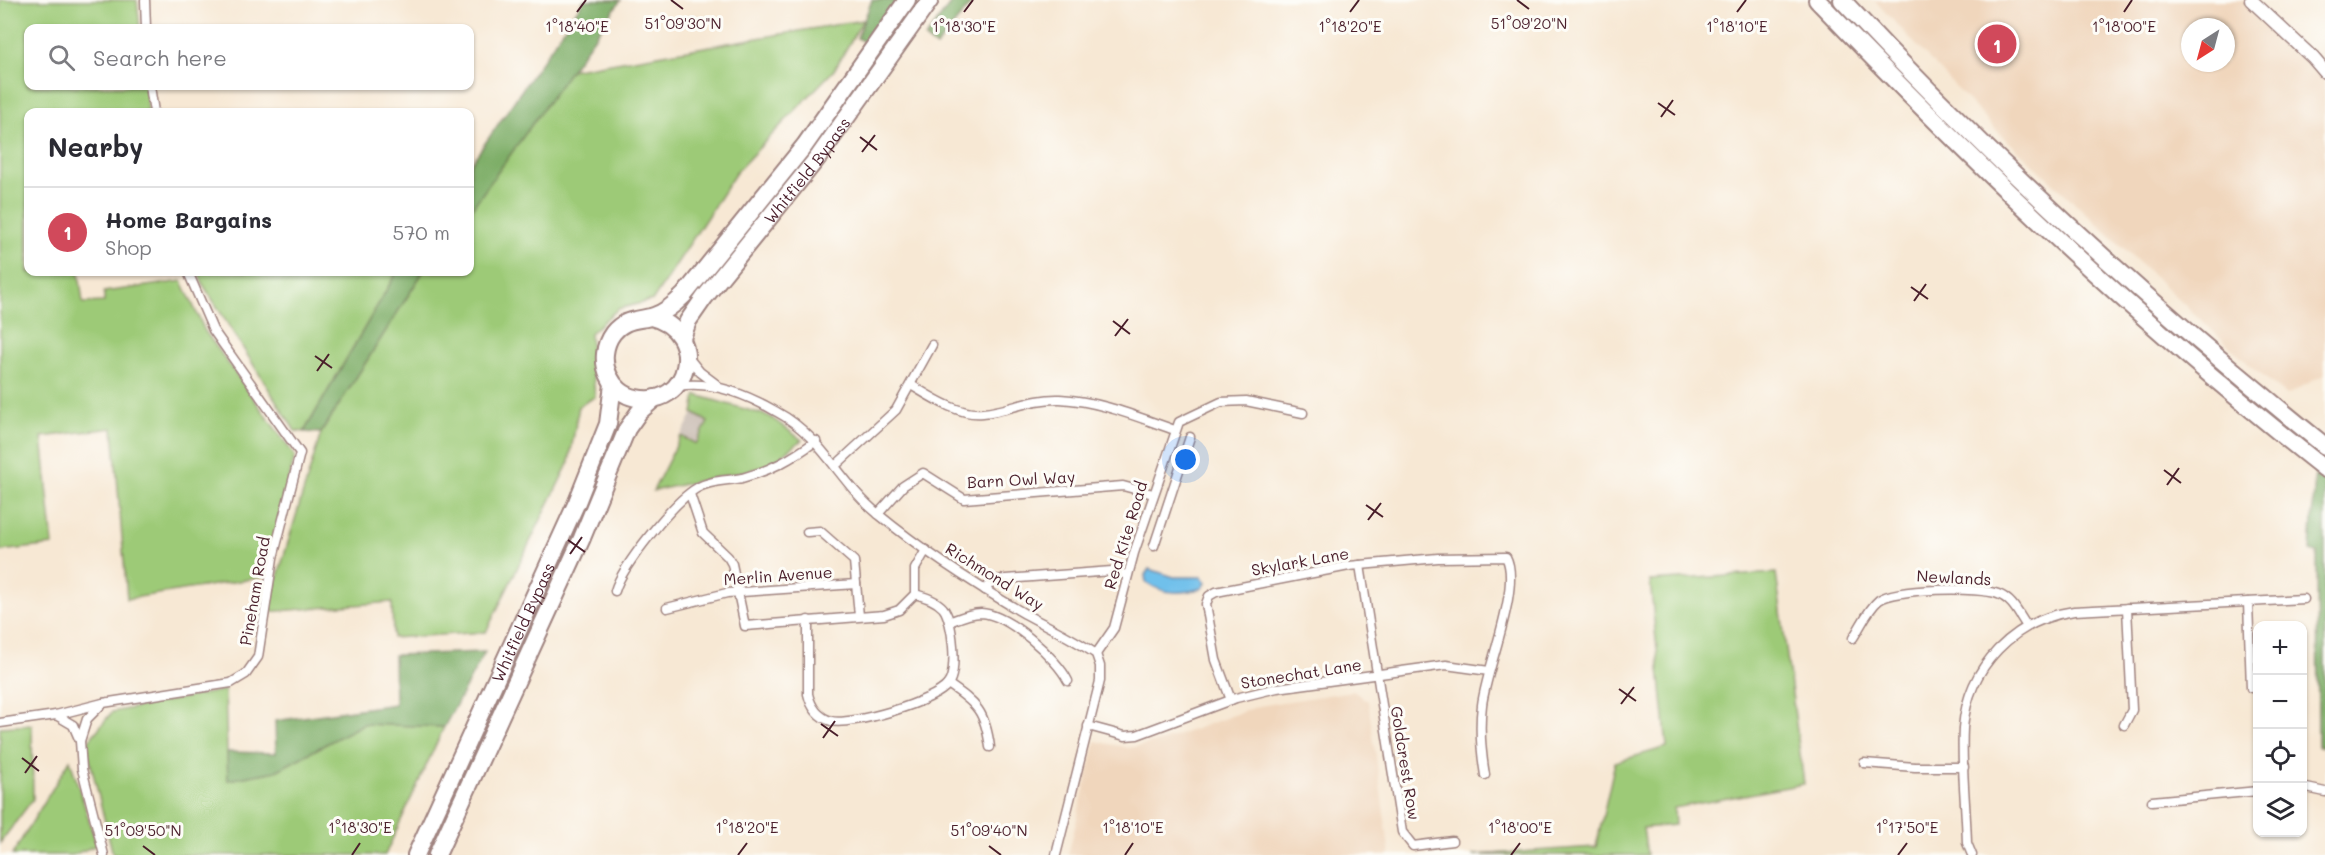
<!DOCTYPE html>
<meta charset="utf-8">
<style>
body{margin:0;font-family:Mali,sans-serif;background:#f7f7f7;color:#2b2b33}
.controls{position:absolute;right:18px;bottom:18px;display:grid;overflow:hidden;border-radius:12px;box-shadow:0 2px 4px #0004}
.controls button{width:54px;height:54px;display:grid;place-items:center;padding:0;border:0;border-bottom:2px solid #e1e1e2;background:#fff;color:#2b2b33;font:30px sans-serif}
.compass{position:absolute;left:2181px;top:18px;width:54px;height:54px;border-radius:50%;background:#fff;box-shadow:0 2px 4px #0004;rotate:216deg}
.you{position:absolute;left:1186px;top:460px;width:21px;height:21px;margin:-15px;border:4px solid #fff;border-radius:50%;background:#1a73e8;box-shadow:0 0 0 9px #1a73e833}
.badge{display:grid;place-items:center;width:39px;height:39px;border-radius:50%;background:#d1495b;color:#fff;font-size:20px;font-weight:700}
.pin{position:absolute;translate:-50% -50%;border:3px solid #fff;box-shadow:0 2px 6px #0006}
.list{margin:0;padding:0;list-style:none}
h2{display:flex;justify-content:space-between;align-items:center;height:78px;margin:0;padding:0 24px;font-size:26px}
h2 small{font-size:20px;font-weight:400;color:#7c7c81}
.list li{display:grid;grid-template-columns:39px 1fr auto;gap:18px;align-items:center;box-sizing:border-box;height:90px;padding:0 24px;border-top:2px solid #e1e1e2}
.list b{display:block;font-size:22px;white-space:nowrap}
.list p{margin:0;font-size:20px;white-space:nowrap;color:#7c7c81}
.list em{font-size:20px;font-style:normal;color:#7c7c81}
.icon{flex:none;width:33px;height:33px;fill:none;stroke:currentColor;stroke-width:2;stroke-linecap:round;stroke-linejoin:round}
.map{position:relative;flex:none;width:2325px;height:855px;overflow:hidden}
.search{position:absolute;background:#fff;box-shadow:0 2px 4px #0004;left:24px;top:24px;width:450px;height:66px;display:flex;align-items:center;gap:15px;box-sizing:border-box;padding:0 21px;border-radius:12px;color:#7c7c81;font-size:22px}
.panel{position:absolute;background:#fff;box-shadow:0 2px 4px #0004;left:24px;top:108px;width:450px;height:168px;border-radius:12px}
.map>svg:first-child{display:block}
.built{fill:#f0d6bc;fill-rule:evenodd}
.industrial{fill:#cec2b9}
.green{fill:#9dca77;stroke:#747451;stroke-width:1.5}
.forest{fill:#7eae68;stroke:#64664a;stroke-width:1.5}
.water{fill:#70c0eb;stroke:#5d708b;stroke-width:1.5}
.lines{fill:none;stroke-linecap:round;stroke-linejoin:round}
.street-casing{stroke:#a08480;stroke-width:11}
.secondary-casing{stroke:#a08480;stroke-width:15}
.highway-casing{stroke:#a08480;stroke-width:20}
.street{stroke:#fff;stroke-width:8}
.secondary{stroke:#fff;stroke-width:12}
.highway{stroke:#fff;stroke-width:16}
.ticks{fill:none;stroke:#4a1f2b;stroke-width:2}
.labels{text-anchor:middle;dominant-baseline:central;stroke-width:6;stroke-linejoin:round;paint-order:stroke}
.street-label{font-size:16px;fill:#4a1f2b;stroke:#fdfcf7}
.ticks-label{font-size:15px;text-anchor:middle;fill:#4a1f2b;stroke:#fdfcf7;stroke-width:6;stroke-linejoin:round;paint-order:stroke}
</style>
<div class="map">
<svg width="2325" height="855" viewBox="0 0 2325 855">
<rect width="100%" height="100%" fill="#fdfcf7"/>
<filter id="ink" filterUnits="userSpaceOnUse"><feTurbulence type="fractalNoise" baseFrequency=".0167" numOctaves="2"/><feDisplacementMap in="SourceGraphic" scale="12" xChannelSelector="R" yChannelSelector="G"/><feConvolveMatrix kernelMatrix="1 2 1 2 8 2 1 2 1" color-interpolation-filters="sRGB"/></filter>
<filter id="wash" filterUnits="userSpaceOnUse"><feTurbulence type="fractalNoise" baseFrequency=".008" numOctaves="4" result="noise"/><feDisplacementMap in="SourceGraphic" scale="24" xChannelSelector="R" yChannelSelector="G"/><feGaussianBlur stdDeviation="1.35" result="paint"/><feColorMatrix in="noise" values="0 0 0 0 0 0 0 0 0 0 0 0 0 0 0 0 0 1.4 0 .05"/><feComposite in="paint" operator="in"/></filter>
<g filter="url(#wash)">
<rect width="100%" height="100%" fill="#f7e8d4"/>
<g class="built">
<path d="M1874,0H2251L2325,72V374L2287,395L2255,370L1995,129ZM2190,27H2226V63H2190Z"/>
<polygon points="1353,691 1368,701 1390,855 1068,855 1096,741 1129,748 1162,741 1259,706"/>
</g>
<polygon class="industrial" points="693,413 708,421 696,445 681,436"/>
<g class="green">
<polygon points="0,0 137,0 140,28 28,28 28,86 146,86 148,112 28,112 28,272 79,272 83,303 104,302 104,292 182,281 205,331 295,456 264,577 127,599 113,428 42,437 53,545 0,551"/>
<polygon points="863,20 834,70 737,171 653,300 618,309 590,333 595,397 579,406 569,462 486,632 393,638 392,602 267,612 321,433 423,272 470,272 470,208 570,70"/>
<polygon points="199,272 397,272 304,432 295,431 202,283"/>
<polygon points="696,395 769,416 802,440 768,466 653,491 681,436 696,444 708,422 693,413"/>
<polygon points="1776,573 1804,784 1674,808 1675,825 1643,828 1647,855 1472,855 1596,847 1615,762 1667,747 1650,581"/>
<polygon points="225,690 228,780 276,771 363,724 444,727 385,855 113,855 86,744 112,712"/>
<polygon points="32,725 33,799 0,843 0,727"/>
<polygon points="70,760 97,845 73,855 12,855"/>
</g>
<g class="forest">
<polygon points="584,0 621,0 470,211 470,165"/>
<polygon points="872,0 897,0 869,45 857,38"/>
<polygon points="953,0 974,0 936,47 925,38"/>
<polygon points="397,272 423,272 321,433 304,432"/>
<polygon points="2315,475 2325,483 2325,748 2318,747 2317,553 2310,551"/>
<polygon points="485,652 444,727 363,724 276,771 228,780 227,752 276,753 275,721 395,704 394,655"/>
</g>
<path class="water" d="M1149,569L1174,577H1202L1206,582L1203,588C1182,594 1164,595 1146,582L1145,575Z"/>
</g>
<g filter="url(#ink)">
<g class="lines">
<g class="street-casing">
<g id="street">
<polyline points="145,0 146,28"/>
<polyline points="150,86 154,112"/>
<polyline points="687,356 700,372 716,384"/>
<path d="M911,385C931,397 959,416 983,413C1009,411 1032,398 1060,399C1100,401 1137,417 1175,430"/>
<path d="M678,386C712,380 748,395 777,412C822,436 840,483 878,514C924,552 974,584 1025,614C1049,627 1074,639 1096,654L1100,666V681L1056,855"/>
<polyline points="835,466 896,410 932,345"/>
<polyline points="690,494 703,533 728,557 732,564 745,626 884,615 899,610 915,594 915,569 926,550"/>
<polyline points="878,514 903,486 923,473 964,499 1123,486 1153,494"/>
<polyline points="807,532 820,531 854,561 859,616"/>
<polyline points="1154,546 1190,437"/>
<polyline points="1360,565 1402,832 1413,846 1452,841"/>
<polyline points="985,590 993,580 1112,571 1127,575"/>
<path d="M615,591C622,566 674,501 697,488C710,480 728,481 742,478C772,470 791,459 816,441"/>
<polyline points="2248,602 2251,688"/>
<polyline points="667,608 727,593 856,584"/>
<path d="M808,620V694C811,707 818,717 831,721C851,726 935,702 948,684C958,672 953,620 943,608C936,600 925,597 915,594"/>
<path d="M949,622C959,618 970,613 981,613C1008,614 1057,658 1068,681"/>
<path d="M1853,638C1861,626 1868,609 1879,600C1895,588 1980,587 1998,594C2012,599 2018,613 2026,625"/>
<polyline points="1096,654 1114,628 1134,553 1179,422 1221,402 1246,401 1303,413"/>
<path d="M948,684C977,704 985,711 990,747"/>
<path d="M1231,700L1216,660L1206,604L1209,596L1216,592L1349,566L1438,558L1506,557C1522,586 1486,669 1482,705C1479,729 1481,751 1485,775"/>
<polyline points="56,715 73,725 80,741"/>
<polyline points="0,723 56,715 103,703"/>
<polyline points="2124,725 2132,710 2127,608"/>
<polyline points="1088,726 1125,736 1137,735 1236,698 1277,688 1446,665 1489,671"/>
<polyline points="1864,763 1915,767 1964,767"/>
<polyline points="2302,787 2325,792"/>
<polyline points="2152,801 2258,791"/>
<polyline points="104,855 82,769 80,741 87,719 103,703 231,683 246,674 258,657 273,558 300,453 213,330 188,272"/>
<path d="M1972,855L1967,843C1966,805 1961,766 1963,728C1968,666 2014,620 2074,611L2304,599"/>
</g>
</g>
<g class="secondary-casing">
<polyline id="secondary" points="2251,0 2313,58 2325,72"/>
</g>
<g class="highway-casing">
<g id="highway">
<path d="M1817,0C1977,167 2143,326 2325,469"/>
<path d="M1842,0C1991,160 2155,309 2325,446"/>
<path d="M651,317C708,331 690,410 636,398C624,396 614,387 609,376C602,362 604,345 613,333C625,318 638,321 654,316C666,312 675,304 684,295L805,145L907,0"/>
<path id="s1" d="M682,338L688,321L704,298L819,156L930,0"/>
<path id="s2" d="M416,855L577,502L608,424L613,384"/>
<polyline points="437,855 582,538 627,429 639,412 655,398"/>
</g>
</g>
<use href="#street" class="street"/>
<use href="#secondary" class="secondary"/>
<use href="#highway" class="highway"/>
</g>
</g>
<path class="ticks" d="M671,0L683,9M1517,0L1529,9M577,12L586,0M964,12L973,0M1350,12L1359,0M1737,12L1746,0M2124,12L2132,0M1658,103L1675,115M1661,117L1673,100M860,137L877,150M862,152L875,135M1911,287L1928,299M1914,301L1926,284M1113,321L1130,334M1115,336L1128,319M315,356L332,368M317,371L329,354M2164,470L2181,483M2167,485L2179,468M1366,505L1383,517M1368,520L1381,503M568,540L585,552M570,554L582,537M1619,689L1636,701M1621,704L1634,687M821,724L838,736M823,738L835,721M22,758L39,771M25,773L37,756M143,846L155,855M989,846L1001,855M352,855L360,843M738,855L747,843M1125,855L1133,843M1511,855L1520,843M1898,855L1907,843"/>
<g class="labels">
<g class="street-label">
<text stroke="none"><textPath href="#s1" startOffset="210">Whitfield Bypass</textPath></text>
<text transform="translate(1021 479) rotate(-3)">Barn Owl Way</text>
<text transform="translate(1125 535) rotate(-73)">Red Kite Road</text>
<text transform="translate(1300 561) rotate(-10)">Skylark Lane</text>
<text transform="translate(778 575) rotate(-4)">Merlin Avenue</text>
<text transform="translate(995 576) rotate(32)">Richmond Way</text>
<text transform="translate(1954 577) rotate(3)">Newlands</text>
<text transform="translate(254 591) rotate(-80)">Pineham Road</text>
<text stroke="none"><textPath href="#s2" startOffset="256">Whitfield Bypass</textPath></text>
<text transform="translate(1301 673) rotate(-9)">Stonechat Lane</text>
<text transform="translate(1406 763) rotate(81)">Goldcrest Row</text>
</g>
</g>
<g class="ticks-label">
<text x="683" y="29">51°09'30"N</text>
<text x="1529" y="29">51°09'20"N</text>
<text x="2124" y="32">1°18'00"E</text>
<text x="577" y="32">1°18'40"E</text>
<text x="964" y="32">1°18'30"E</text>
<text x="1350" y="32">1°18'20"E</text>
<text x="1737" y="32">1°18'10"E</text>
<text x="360" y="833">1°18'30"E</text>
<text x="747" y="833">1°18'20"E</text>
<text x="1133" y="833">1°18'10"E</text>
<text x="1520" y="833">1°18'00"E</text>
<text x="1907" y="833">1°17'50"E</text>
<text x="143" y="836">51°09'50"N</text>
<text x="989" y="836">51°09'40"N</text>
</g>
</svg>
<div class="controls">
<button>+</button>
<button>−</button>
<button><svg class="icon" aria-label="locate" viewBox="0 0 24 24"><circle cx="12" cy="12" r="6"/><path d="M12 2v4M12 18v4M2 12h4M18 12h4"/></svg></button>
<button><svg class="icon" aria-label="layers" viewBox="0 0 24 24"><path d="M12 4l9 5-9 5-9-5zM3 14l9 5 9-5"/></svg></button>
</div>
<svg class="compass" viewBox="-18 -18 36 36"><path d="M0-13l5 13h-10z" fill="#e53935"/><path d="M0 13l5-13h-10z" fill="#7c7c81"/></svg>
<div class="you"></div>
<div class="pin badge" style="left:1997px;top:44px">1</div>
<div class="search"><svg class="icon" aria-label="search" viewBox="0 0 24 24"><circle cx="10" cy="10" r="6"/><path d="M15 15l6 6"/></svg>Search here</div>
<section class="panel">
<h2>Nearby<small></small></h2>
<ul class="list">
<li><span class="badge">1</span><div><b>Home Bargains</b><p>Shop</p></div><em>570 m</em></li>
</ul>
</section>
</div>
